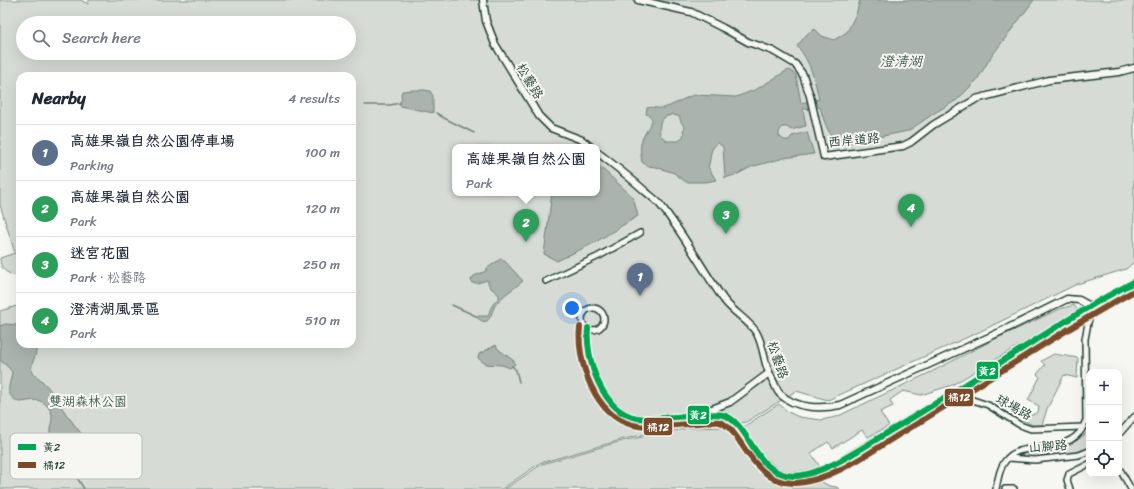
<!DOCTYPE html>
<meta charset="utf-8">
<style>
body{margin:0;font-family:Sriracha,"LXGW WenKai TC",sans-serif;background:#f2f2f3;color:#1f2937}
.controls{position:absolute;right:12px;bottom:12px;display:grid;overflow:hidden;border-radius:8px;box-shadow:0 4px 16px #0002}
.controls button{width:36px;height:36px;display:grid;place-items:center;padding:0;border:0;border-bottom:1px solid #e0e1e3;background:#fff;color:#1f2937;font:20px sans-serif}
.you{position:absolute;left:572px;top:308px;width:14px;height:14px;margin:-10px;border:3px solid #fff;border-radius:50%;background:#1a73e8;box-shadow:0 0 0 6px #1a73e833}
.badge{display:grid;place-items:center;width:26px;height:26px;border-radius:50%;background:#c8321e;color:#fff;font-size:13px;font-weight:700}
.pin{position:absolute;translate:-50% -33px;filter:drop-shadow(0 1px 2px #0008)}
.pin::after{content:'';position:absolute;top:21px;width:14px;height:12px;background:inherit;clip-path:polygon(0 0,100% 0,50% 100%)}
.popup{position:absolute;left:452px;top:144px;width:148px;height:52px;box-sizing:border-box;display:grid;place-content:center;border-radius:8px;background:#fff;filter:drop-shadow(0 1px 3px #0005);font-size:13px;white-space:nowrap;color:#747a83}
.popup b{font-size:15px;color:#1f2937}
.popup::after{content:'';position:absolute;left:50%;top:100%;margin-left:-8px;border:8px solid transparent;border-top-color:#fff}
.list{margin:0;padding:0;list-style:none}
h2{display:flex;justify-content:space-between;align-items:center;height:52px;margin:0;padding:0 16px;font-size:17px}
h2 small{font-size:13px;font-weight:400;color:#747a83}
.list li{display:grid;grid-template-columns:26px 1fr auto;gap:12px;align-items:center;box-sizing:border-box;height:56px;padding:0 16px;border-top:1px solid #e0e1e3}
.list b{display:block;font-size:15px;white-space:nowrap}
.list p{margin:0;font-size:13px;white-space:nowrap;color:#747a83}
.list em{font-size:13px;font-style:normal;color:#747a83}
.icon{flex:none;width:22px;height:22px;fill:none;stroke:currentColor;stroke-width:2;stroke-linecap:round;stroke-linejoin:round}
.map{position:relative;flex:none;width:1134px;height:489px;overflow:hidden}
.search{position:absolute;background:#fff;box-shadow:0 4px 16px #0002;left:16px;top:16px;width:340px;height:44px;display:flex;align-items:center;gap:10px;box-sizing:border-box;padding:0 14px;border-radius:22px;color:#747a83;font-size:15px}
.panel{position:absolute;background:#fff;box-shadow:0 4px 16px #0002;left:16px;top:72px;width:340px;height:276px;border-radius:12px}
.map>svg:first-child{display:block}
.green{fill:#d6dbd6;stroke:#7a8c85;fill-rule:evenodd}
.water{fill:#aab3ae;stroke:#72847d;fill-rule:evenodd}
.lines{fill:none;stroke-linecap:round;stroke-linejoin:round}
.stream{stroke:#72847d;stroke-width:1.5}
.minor-casing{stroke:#1f3d34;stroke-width:8}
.tertiary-casing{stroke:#1f3d34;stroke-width:9}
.minor{stroke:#f6f6f2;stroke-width:5}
.tertiary{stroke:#f6f6f2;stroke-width:6}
.bus-1-casing{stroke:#f6f6f2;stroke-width:9}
.bus-2-casing{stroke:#f6f6f2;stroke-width:9}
.bus-1{stroke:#00a651;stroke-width:6}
.bus-2{stroke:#7a4b2a;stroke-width:6}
.labels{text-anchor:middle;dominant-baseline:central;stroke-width:4;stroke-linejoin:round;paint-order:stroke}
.street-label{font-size:13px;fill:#1f3d34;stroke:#f6f6f2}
.park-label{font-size:13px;fill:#445d54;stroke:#f6f6f2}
.water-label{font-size:14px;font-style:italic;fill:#425a52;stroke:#f6f6f2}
.key{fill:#f6f6f2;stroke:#b6beb9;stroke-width:1}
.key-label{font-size:11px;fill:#1f3d34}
.line-badge{stroke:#f6f6f2;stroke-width:1.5}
.badge-label{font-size:11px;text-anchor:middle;font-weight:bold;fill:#fff}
</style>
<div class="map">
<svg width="1134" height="489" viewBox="0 0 1134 489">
<rect width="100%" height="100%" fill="#f6f6f2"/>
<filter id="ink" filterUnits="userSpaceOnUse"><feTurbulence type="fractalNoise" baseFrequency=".025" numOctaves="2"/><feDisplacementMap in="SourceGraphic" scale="8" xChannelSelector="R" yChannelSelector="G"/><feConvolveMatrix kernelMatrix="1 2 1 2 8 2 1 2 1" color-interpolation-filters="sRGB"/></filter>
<g filter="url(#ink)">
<g class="green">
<path d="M0,0H81L88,4L89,0H1134V262L1126,269L1077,284L979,332L828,400L796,391L746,422L730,425H688L624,439L540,463L502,489H0V311L20,305L16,276C6,273 0,269 0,258L15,253L0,205ZM23,23H349V53H23ZM20,76H352V344H20ZM455,147H597V193H455Z"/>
<path d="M1074,305L1077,309L1074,313L952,385L921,395L903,391L890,400L893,406L880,412L889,426L868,437L862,430L833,448L828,442L811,453L820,467C813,469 805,472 798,473C772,477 756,446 743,427L779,404L788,412L799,417L821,420L836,417L931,372L991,341L1060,309L1070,306Z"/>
<polygon points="1054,354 1078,358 1077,378 1064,375 1047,409 1042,425 1033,425 1022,420 1038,412 1039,406 1028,400 1040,377 1037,374 1045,365 1041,361"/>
<polygon points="731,427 750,458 770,478 790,484 817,479 829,486 837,487 839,489 505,489 542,464 626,440 689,428"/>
<path d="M1088,431L1089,448C1068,456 1043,460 1021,457L1020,456C1032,448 1047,452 1061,448C1070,446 1082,438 1088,431Z"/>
</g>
<g class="water">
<path d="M860,0H1034L991,57L977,80L957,100L936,112L908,131L838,145C828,133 824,122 820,107L803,109L806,126L791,130L787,127H782L779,132V136L784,140H789L792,136L807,132L814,154L784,158L751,167L738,174L725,178L723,147L718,143C708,149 712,158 708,167L716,180L706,182H686L674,173L656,167L648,166L642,162C638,138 643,140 652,120C651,116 649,115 646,114L647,108C652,106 657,109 663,108C674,106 684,97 695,95L736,97L757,89L786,71L790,70L796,75L801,103L819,99C815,81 810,60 797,46L808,33L815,29L822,36L834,40L847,32L856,14ZM671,114L680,117V120L685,128L683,130C685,135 682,139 678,141H667L660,135C659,124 659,118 671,115Z"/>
<polygon points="412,90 424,90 430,91 433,96 433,113 400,106 400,101 402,99 401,95 402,91"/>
<polygon points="597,164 633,197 638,216 594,243 557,261 544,254 552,193 597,193"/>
<path d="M502,258L523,281C515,288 503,295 496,304C493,308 491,318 487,321C483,323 479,319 476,317V316H488C490,309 493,302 499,298V295L490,287L487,280L478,283H472L471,280L474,276L486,271V269Z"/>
<path d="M5,324L17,325L20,329V344H35C40,354 29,362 32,373C35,376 39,377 42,381C54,392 60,407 70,419C76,427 82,434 87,442L86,445H80L67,439C64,439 61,442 58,442C56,442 54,441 53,439C46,431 53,424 52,415C51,410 46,403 40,401C35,399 25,402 19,402C3,394 10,386 12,372L9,368L0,360V326Z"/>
<polygon points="496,345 498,349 514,361 515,364 510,368 502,365 485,364 478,358 479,354"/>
</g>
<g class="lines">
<g class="stream">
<polyline points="365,105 390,105 400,103"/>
<polyline points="436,113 444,118 474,133"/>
<polyline points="452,305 476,316"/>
<polyline points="512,366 516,370 519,382"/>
<polyline points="61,451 84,489"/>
</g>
<g class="minor-casing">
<g id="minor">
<polyline points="546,281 599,256 640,233"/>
<circle cx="593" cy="319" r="11"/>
<path d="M588,328C585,346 591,364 598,381C604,395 615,410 630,416C644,422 683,416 700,415C707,415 717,413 724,415C736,420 742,430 749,441C773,480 791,483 833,465L935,404L1090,306L1134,282"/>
<polyline points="938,404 973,400 988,405 1020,425 1031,429 1083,427"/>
<polyline points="1119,433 1121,432 1134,417"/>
<polyline points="1008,458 1035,460 1079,455 1089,451"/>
<polyline points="1119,468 1131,489"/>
<path d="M996,489C998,479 1000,465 1008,458C1014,451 1022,450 1030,449C1046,447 1068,446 1079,433C1083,430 1084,424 1086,420L1085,339L1088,323L1091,312L1090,306"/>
<polyline points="1005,489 1014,489"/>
<polyline points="1070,489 1067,480 1069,474 1089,464"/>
</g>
</g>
<g class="tertiary-casing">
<g id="tertiary">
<polyline points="483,0 486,21 495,44 539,116 551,128 582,140 591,147"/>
<polyline points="638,0 691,12 723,28 748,42 773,51 795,64 803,75 810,96 824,157 903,146 911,142 933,125 976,99 1049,80 1119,72 1134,68"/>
<path d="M597,152C614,165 631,178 646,192C652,197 658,201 662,207C685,236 702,269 724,300C733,312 748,320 756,332C762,342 763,353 766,364C768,371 771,377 774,383C776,387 777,391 780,394C796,409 821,409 840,405L1000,332L1067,299L1079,300L1090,306"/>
<polyline points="694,416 730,402 769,373"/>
</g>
</g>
<use href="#minor" class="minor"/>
<use href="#tertiary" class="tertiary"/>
<g class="bus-1-casing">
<path id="bus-1" d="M588,328C585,358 602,412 637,418C657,421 679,416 699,415C707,415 716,413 723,415C751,423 753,474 793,476C824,476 869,443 895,428C961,389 1024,346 1089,307C1103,298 1119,290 1134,282"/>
</g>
<g class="bus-2-casing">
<path id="bus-2" d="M580,327C576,361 595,416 633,425C654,430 678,424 699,423C706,423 714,421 720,422C729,425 735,435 740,442C753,462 769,485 796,483C831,481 870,452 900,434C978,387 1054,335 1134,291"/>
</g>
<use href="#bus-1" class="bus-1"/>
<use href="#bus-2" class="bus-2"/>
</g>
</g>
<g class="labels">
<g class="street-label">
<text transform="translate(530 81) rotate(59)">松藝路</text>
<text transform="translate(854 140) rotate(-5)">西岸道路</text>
<text transform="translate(778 360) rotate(71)">松藝路</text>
<text transform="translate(1014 407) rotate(29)">球場路</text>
<text transform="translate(1048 446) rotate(-4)">山腳路</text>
</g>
<g class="park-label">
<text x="88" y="401">雙湖森林公園</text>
</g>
<g class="water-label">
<text x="901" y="61">澄清湖</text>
</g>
</g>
<rect x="10" y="433" width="132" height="46" rx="6" class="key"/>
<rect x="18" y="444" width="18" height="6" fill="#00a651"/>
<rect x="18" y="462" width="18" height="6" fill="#7a4b2a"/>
<g class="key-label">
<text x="43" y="451">黃2</text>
<text x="43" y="469">橘12</text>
</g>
<g class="line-badge">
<rect x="976" y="361" width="23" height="19" rx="4" fill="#00a651"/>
<rect x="944" y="388" width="30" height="19" rx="4" fill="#7a4b2a"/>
<rect x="687" y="405" width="23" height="20" rx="4" fill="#00a651"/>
<rect x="643" y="417" width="30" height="19" rx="4" fill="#7a4b2a"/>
</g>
<g class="badge-label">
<text x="987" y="375">黃2</text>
<text x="959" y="401">橘12</text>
<text x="698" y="419">黃2</text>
<text x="658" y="431">橘12</text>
</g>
</svg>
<div class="controls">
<button>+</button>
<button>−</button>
<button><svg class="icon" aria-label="locate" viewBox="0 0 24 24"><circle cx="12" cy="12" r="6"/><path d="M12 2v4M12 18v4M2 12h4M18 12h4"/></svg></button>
</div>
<div class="you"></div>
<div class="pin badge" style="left:640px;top:296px;background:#5c6f8a">1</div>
<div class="pin badge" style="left:526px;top:242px;background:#2e9e5b">2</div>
<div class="popup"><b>高雄果嶺自然公園</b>Park</div>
<div class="pin badge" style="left:726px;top:234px;background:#2e9e5b">3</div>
<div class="pin badge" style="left:911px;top:227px;background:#2e9e5b">4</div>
<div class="search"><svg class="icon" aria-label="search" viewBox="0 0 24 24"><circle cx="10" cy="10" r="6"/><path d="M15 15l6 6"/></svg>Search here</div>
<section class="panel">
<h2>Nearby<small>4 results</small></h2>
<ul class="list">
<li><span class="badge" style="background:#5c6f8a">1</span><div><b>高雄果嶺自然公園停車場</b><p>Parking</p></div><em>100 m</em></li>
<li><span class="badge" style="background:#2e9e5b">2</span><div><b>高雄果嶺自然公園</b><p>Park</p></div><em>120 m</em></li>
<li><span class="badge" style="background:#2e9e5b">3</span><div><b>迷宮花園</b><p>Park · 松藝路</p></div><em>250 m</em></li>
<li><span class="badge" style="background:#2e9e5b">4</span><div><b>澄清湖風景區</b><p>Park</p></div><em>510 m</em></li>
</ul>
</section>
</div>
